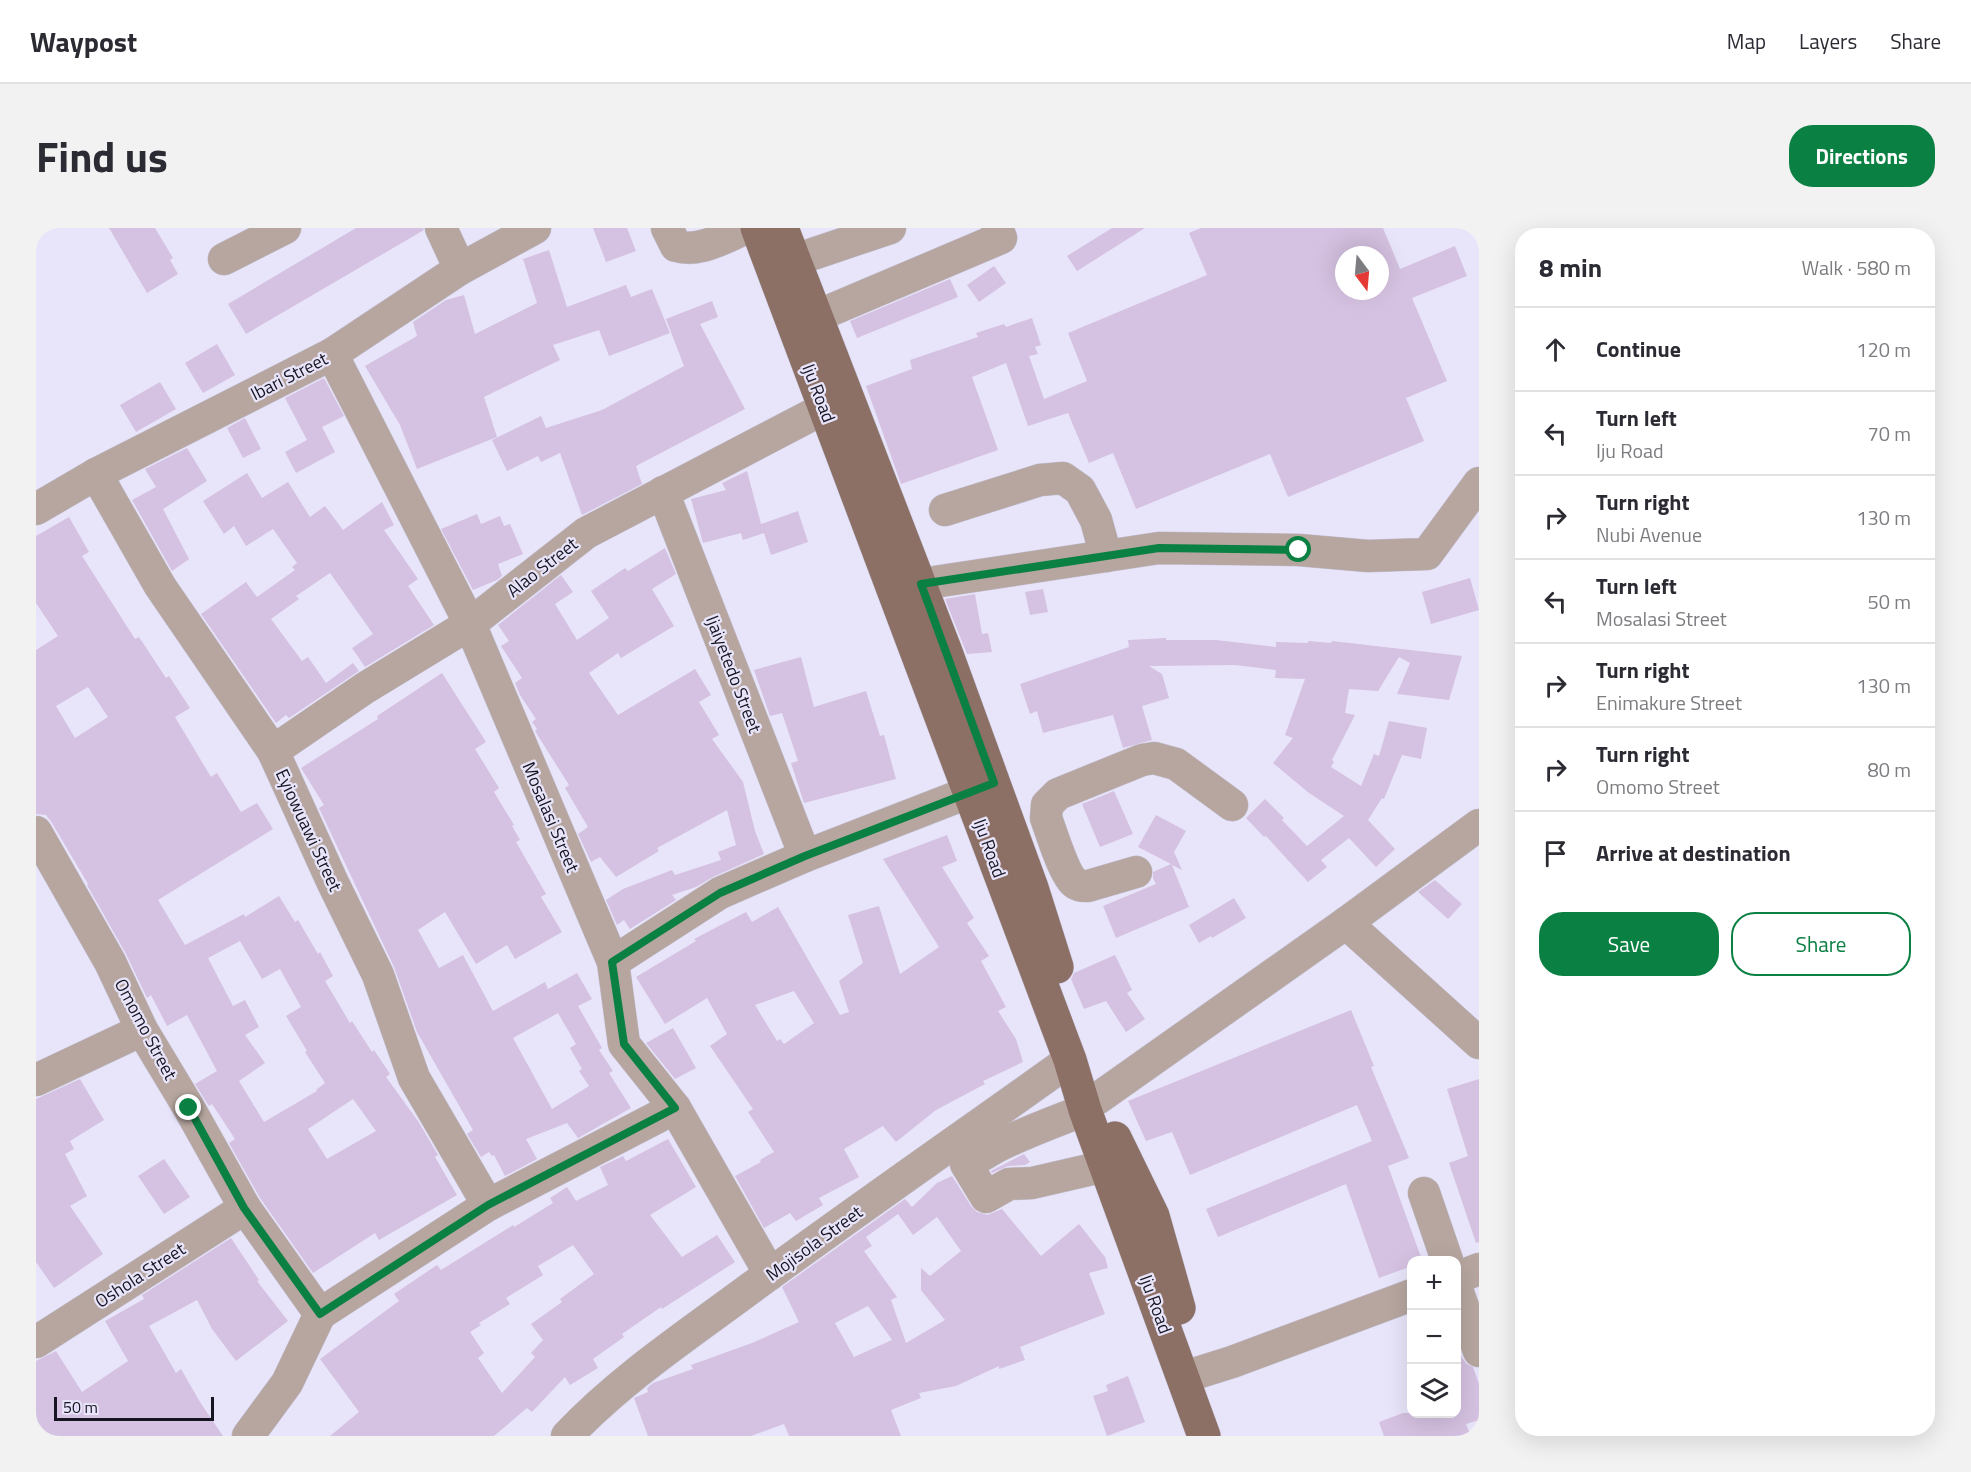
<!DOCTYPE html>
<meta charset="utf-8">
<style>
body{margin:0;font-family:"Titillium Web",sans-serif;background:#f2f2f3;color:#2b2b33}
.controls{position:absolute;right:18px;bottom:18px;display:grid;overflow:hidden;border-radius:12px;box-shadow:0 6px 24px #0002}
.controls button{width:54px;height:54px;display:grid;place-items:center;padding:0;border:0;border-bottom:2px solid #e1e1e2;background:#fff;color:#2b2b33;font:30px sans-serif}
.compass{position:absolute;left:1299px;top:18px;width:54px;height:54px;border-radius:50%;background:#fff;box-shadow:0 6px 24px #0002;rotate:164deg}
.scale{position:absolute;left:18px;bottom:15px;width:160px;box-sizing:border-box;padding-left:6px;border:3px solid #171521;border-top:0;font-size:16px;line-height:21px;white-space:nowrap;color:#171521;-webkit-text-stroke:4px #e8e5fa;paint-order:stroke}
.stop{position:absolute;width:18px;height:18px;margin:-14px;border:4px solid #0b8043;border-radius:50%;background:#fff}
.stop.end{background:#0b8043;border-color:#fff;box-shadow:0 2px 6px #0008}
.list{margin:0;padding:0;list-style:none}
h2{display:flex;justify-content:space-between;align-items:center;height:78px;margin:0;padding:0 24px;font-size:26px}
h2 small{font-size:20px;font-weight:400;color:#7c7c81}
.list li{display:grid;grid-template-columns:39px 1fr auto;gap:18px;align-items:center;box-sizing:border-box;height:84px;padding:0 24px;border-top:2px solid #e1e1e2}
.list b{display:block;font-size:22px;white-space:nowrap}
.list p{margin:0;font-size:20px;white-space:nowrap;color:#7c7c81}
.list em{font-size:20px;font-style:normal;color:#7c7c81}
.actions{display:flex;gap:12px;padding:18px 24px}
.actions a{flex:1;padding:14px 0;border:2px solid #0b8043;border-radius:24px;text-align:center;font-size:21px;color:#0b8043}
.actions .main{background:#0b8043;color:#fff}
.icon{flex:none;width:33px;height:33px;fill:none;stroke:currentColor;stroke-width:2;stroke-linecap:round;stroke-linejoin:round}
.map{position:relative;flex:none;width:1443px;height:1208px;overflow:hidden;border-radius:24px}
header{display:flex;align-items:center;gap:36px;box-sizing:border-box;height:84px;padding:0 30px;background:#fff;border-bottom:2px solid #e1e1e2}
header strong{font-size:28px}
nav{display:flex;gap:33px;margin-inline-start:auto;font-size:21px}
.intro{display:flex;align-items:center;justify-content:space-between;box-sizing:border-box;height:144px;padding:0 36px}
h1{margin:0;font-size:42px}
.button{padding:15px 27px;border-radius:24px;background:#0b8043;color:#fff;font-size:21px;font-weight:700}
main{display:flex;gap:36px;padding:0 36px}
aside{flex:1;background:#fff;border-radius:24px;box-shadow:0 6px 24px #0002}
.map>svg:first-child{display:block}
.building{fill:#d5c1e1;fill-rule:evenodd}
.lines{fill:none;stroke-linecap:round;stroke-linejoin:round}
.minor-casing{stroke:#c2c0d3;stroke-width:33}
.major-casing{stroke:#c2c0d3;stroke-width:34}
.minor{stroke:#b7a6a0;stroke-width:32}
.major{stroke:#8c6f65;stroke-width:33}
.route{stroke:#0b8043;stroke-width:8}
.labels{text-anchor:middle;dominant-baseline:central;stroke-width:4.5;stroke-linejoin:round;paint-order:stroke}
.street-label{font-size:18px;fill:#171521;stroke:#e8e5fa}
</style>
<header>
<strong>Waypost</strong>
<nav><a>Map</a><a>Layers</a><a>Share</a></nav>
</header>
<div class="intro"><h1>Find us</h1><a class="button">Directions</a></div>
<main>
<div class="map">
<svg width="1443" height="1208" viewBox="0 0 1443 1208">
<rect width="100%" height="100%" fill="#e8e5fa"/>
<g class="building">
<polygon points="73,0 119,0 137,30 134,32 142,46 111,65"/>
<polygon points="320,0 387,0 388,2 210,106 192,76"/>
<polygon points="557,0 591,0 600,23 570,34"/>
<polygon points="1076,0 1109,0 1041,43 1031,28"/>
<path d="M1165,0H1347L1364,41L1419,18L1431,48L1376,70L1411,153L1370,170L1388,213L1252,269L1234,226L1100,281L1077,225L1053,235L1032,185L992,198L970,135L936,149L962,222L865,256L830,158L876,141L874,132L942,109L940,105L968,96L970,99L996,90L1005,117L999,119L1002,126L993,128L1008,171L1051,153L1032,105L1171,47L1153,5ZM1308,27H1344V63H1308Z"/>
<polygon points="513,22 531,79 590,57 595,69 616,61 634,105 573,128 563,102 517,117 524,132 448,169 461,209 381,241 364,197 329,138 381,108 377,94 410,72 428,67 439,106 501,75 487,31"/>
<polygon points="958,38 970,55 943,74 931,57"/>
<polygon points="914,51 922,69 821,110 814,93"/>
<polygon points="676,73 682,89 664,96 709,181 600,238 606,256 546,287 524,225 505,234 502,228 471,243 456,212 505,188 510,200 566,182 648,138 630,91"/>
<polygon points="181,116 199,147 167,165 149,135"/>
<polygon points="288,150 308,188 286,199 299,224 260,245 249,224 271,212 249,170"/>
<polygon points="124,154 140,181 100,204 84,177"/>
<polygon points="209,190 225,221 207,230 191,200"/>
<polygon points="151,220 171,253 127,281 153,331 136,343 96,272 120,259 109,241"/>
<polygon points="711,243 725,296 762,283 772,314 735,327 728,305 707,312 705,305 667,315 655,271 690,262 686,255"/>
<polygon points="211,245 226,270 252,254 274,289 289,278 307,302 346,274 358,297 348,302 382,351 372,358 398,397 329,439 316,420 337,406 294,345 260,368 263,371 235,391 266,433 272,429 290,455 317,435 323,443 253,490 250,487 240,495 165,386 210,354 221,369 259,342 256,339 261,335 237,301 210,318 198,298 188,306 167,273"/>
<polygon points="441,286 445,296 464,288 468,298 474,296 487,326 462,336 466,348 461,352 437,362 405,301"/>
<path d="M33,289L53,324L46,328L99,411L103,409L130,450L133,448L154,480L139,489L175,549L181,545L205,584L221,575L237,601L122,672L149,717L208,686L209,689L243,668L259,694L262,692L282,726L284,724L297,748L289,753L314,795L316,793L336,824L338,822L354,846L350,849L382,893L402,927L399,929L421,967L343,1012L339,1005L277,1045L224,970L193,915L199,911L176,876L173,878L159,856L181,843L151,787L131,798L115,767L111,770L90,726L51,657L52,656L16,595L10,587L0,586V422L22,408L0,375V308ZM52,459L72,489L39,510L20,478ZM204,713L226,751L244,741L265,779L250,788L271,823L269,824L289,855L280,862L281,863L228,894L203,853L229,835L209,807L223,799L209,772L197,778L172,730ZM317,871L340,903L291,931L272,901Z"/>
<polygon points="629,320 640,346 616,361 638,398 585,430 582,425 553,445 582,487 659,441 675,467 663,474 683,507 676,511 707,554 719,603 728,626 677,649 660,659 636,667 640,672 594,701 588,692 581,697 570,672 587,661 636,642 639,647 685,632 682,624 700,617 691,582 621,620 623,623 580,649 564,629 555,634 542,606 552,599 529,560 533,557 499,503 501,501 496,494 500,491 484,467 479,455 486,450 465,418 473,413 462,397 525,347 537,364 519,376 541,412 573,390 555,363 589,340 592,343"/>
<polygon points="1434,350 1443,382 1395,396 1386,364"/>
<polygon points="1007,361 1012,384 994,387 989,364"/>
<polygon points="939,366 946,406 952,405 956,424 931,426 909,371"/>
<polygon points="1130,410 1130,412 1180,412 1240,419 1240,414 1272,415 1272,413 1295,415 1296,413 1426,428 1413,472 1361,466 1374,435 1363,429 1342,463 1313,461 1309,485 1319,487 1296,532 1298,534 1295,539 1325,558 1338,526 1343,528 1353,493 1391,500 1385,531 1366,527 1348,571 1346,570 1332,592 1359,621 1340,639 1313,610 1285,632 1291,639 1272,654 1230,608 1228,609 1210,590 1229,571 1248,590 1246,592 1271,618 1308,588 1273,565 1237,535 1257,510 1249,507 1269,451 1239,450 1240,442 1199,437 1113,438 1126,446 1133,470 1106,478 1116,512 1087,520 1077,487 1007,505 1001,483 994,486 984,456 1093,419 1092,412"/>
<polygon points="765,429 778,479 830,463 844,508 848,507 860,551 768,575 755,535 762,533 746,485 734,488 718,442"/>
<path d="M406,445L450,514L439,521L463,560L458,564L478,597L476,598L484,612L480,614L510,666L505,669L526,704L479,731L471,717L440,736L409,684L382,702L403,740L427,727L457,783L509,754L512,761L541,745L556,771L542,778L566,820L563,822L577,843L573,845L595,880L542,910L531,895L490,911L501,931L469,948L458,927L456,928L453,924L445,929L431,906L437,902L381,804L358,739L283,580L288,577L265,540L342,491L341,488ZM522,785L540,816L534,820L546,841L543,843L553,858L516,881L477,810Z"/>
<polygon points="1078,563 1097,606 1064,619 1046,576"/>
<polygon points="1120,587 1150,603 1138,624 1146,642 1136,637 1153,679 1080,710 1067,678 1120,656 1117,650 1117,644 1135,636 1102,619"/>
<path d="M911,607L921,633L906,639L938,690L931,695L953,728L945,733L970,779L962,783L980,811L987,834L947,853L949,856L900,882L860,914L847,898L808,921L823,949L783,970L787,977L760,993L754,985L728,1000L699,948L725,934L724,932L738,924L712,884L717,881L674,818L691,806L671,770L629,796L600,749L660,713L658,711L710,684L716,694L742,679L804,787L813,784L803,753L827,735L812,687L843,678L864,746L903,719L847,631ZM758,763L778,795L748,816L744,811L741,813L719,777Z"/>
<polygon points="1399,652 1426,676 1412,691 1382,664"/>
<polygon points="1198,670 1210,690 1176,710 1175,708 1163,715 1153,697"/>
<polygon points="1079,727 1096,762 1091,765 1109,791 1090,804 1070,773 1048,781 1035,751 1038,745"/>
<polygon points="1315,782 1338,838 1335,839 1373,930 1352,938 1386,1032 1376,1032 1376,1038 1343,1050 1310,956 1182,1009 1170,981 1336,913 1321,877 1154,947 1136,904 1110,913 1092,873"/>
<polygon points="637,800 660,840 639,851 610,815"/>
<polygon points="44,851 68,892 34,913 38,921 29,926 51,968 34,978 67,1026 18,1060 0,1034 0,871"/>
<polygon points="1443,851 1443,1014 1440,1015 1413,935 1432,928 1411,861"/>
<path d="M632,911L660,959L614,987L646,1029L681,1007L699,1034L626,1081L625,1079L586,1106L588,1109L557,1131L562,1140L534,1157L529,1149L496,1184L491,1180L458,1208H294L323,1184L284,1131L363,1073L358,1066L401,1037L405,1042L477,997L478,999L517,975L514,970L531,959L540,973L572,957L564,939L587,928L590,933ZM537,1017L558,1046L524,1071L526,1074L495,1096L507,1112L495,1125L499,1129L466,1165L442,1130L448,1125L434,1104L445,1097L443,1095L474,1076L470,1070L507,1047L502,1038Z"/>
<polygon points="988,926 994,934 989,937 972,938 956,945 955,943"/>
<polygon points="128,931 154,969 128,986 102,948"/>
<path d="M916,948L935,978L941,984L951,987L966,981L1005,1028L1043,996L1069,1029L1072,1040L1053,1045L1069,1086L984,1119L989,1132L963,1141V1138L920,1158L883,1165L885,1170L855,1182L865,1208H753L748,1196L715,1208H612L598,1170L612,1164L611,1160L617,1155L657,1141L655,1137L716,1115L763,1094L746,1059L869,971L876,979L901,955ZM862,986L877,1007L901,989L925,1023L894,1048L885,1040V1062L909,1092L870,1115L855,1072L861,1069L828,1023L836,1018L830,1009ZM832,1078L856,1112L818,1129L799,1095Z"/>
<polygon points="195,1010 223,1052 221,1053 252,1093 200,1133 176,1101 161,1072 113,1098 140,1145 145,1141 164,1174 187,1208 0,1208 0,1133 20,1123 46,1164 92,1133 69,1093 108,1071 106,1067"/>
<polygon points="1420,1114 1426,1130 1431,1136 1437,1139 1443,1156 1443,1192 1430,1196 1435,1208 1348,1208 1343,1194 1367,1185 1420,1185"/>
<polygon points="1092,1148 1109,1194 1071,1208 1057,1168 1072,1163 1070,1157"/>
</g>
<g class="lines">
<g class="minor-casing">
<g id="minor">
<polyline points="405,0 424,41"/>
<path d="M631,0L640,18C664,25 689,9 711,0"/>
<polyline points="188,31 249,0"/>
<polyline points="759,32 854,0"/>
<polyline points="781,88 965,10 961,0"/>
<polyline points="296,126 434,396 577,734 588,816 639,880 734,1046"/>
<polyline points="60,246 124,358 237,523 296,653 342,747 378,850 452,977"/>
<polyline points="627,264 769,628"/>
<polyline points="0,281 60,246 296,126 424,41 499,0"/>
<polyline points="909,282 1004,252 1027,250 1044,262 1060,292 1070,328"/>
<polyline points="885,356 1123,320 1263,322 1332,328 1391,326 1443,255"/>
<polyline points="237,523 329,460 434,396 550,305 789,180"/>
<polyline points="0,604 74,734 106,802 153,880 209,980 284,1086"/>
<path d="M1100,644L1052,658C1047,658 1043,658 1039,655C1028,647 1015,603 1010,590L1011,577L1022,566L1106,532L1118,530L1140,536L1196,577"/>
<polyline points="1310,695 1443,815"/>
<polyline points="577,734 684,665 769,628 957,555"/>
<polyline points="0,852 106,802"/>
<polyline points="1061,871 1310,695 1443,597"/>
<path d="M1049,882C1020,893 990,904 962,918C951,924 942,930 930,936L950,969L973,956L996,955L1070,938"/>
<polyline points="1388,965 1411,1032"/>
<polyline points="1420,1050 1443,1041"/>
<polyline points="1420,1059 1443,1123"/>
<polyline points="284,1086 452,977 639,880"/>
<polyline points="0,1114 209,980"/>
<polyline points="1161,1145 1196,1134 1376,1067"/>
<polyline points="212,1208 251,1155 284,1086"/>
<path d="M531,1208C583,1153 647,1110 708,1065C815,986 925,910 1034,832"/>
</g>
</g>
<g class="major-casing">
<g id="major">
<polyline points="721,0 1034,832 1049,882 1168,1208"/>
<polyline points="746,0 910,424 996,660 1021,739"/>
<polyline points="1079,910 1117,988 1143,1080"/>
</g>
</g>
<use href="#minor" class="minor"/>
<use href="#major" class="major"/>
</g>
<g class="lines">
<polyline class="route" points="153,880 208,980 284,1086 452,977 639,880 588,816 576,734 684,665 769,628 958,555 885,356 1123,320 1263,322"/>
</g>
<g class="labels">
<g class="street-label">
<text transform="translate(253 148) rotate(-27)">Ibari Street</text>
<text transform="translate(783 165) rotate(69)">Iju Road</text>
<text transform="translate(506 339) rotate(-38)">Alao Street</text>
<text transform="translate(698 446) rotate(69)">Ijaiyetedo Street</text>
<text transform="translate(515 589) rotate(67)">Mosalasi Street</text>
<text transform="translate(273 602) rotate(65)">Eyiowuawi Street</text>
<text transform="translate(954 620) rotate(70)">Iju Road</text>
<text transform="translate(110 801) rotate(62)">Omomo Street</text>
<text transform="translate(778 1015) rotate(-36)">Mojisola Street</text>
<text transform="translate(104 1047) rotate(-33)">Oshola Street</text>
<text transform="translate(1120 1076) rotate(70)">Iju Road</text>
</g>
</g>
</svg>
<div class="controls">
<button>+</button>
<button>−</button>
<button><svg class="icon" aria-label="layers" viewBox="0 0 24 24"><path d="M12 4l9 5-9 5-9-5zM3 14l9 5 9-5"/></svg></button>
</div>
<svg class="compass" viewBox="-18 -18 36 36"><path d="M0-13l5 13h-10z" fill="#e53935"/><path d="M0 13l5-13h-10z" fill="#7c7c81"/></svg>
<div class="scale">50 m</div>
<div class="stop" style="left:1263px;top:322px"></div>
<div class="stop end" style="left:153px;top:880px"></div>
</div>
<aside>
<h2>8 min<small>Walk · 580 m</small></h2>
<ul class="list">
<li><svg class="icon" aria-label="ahead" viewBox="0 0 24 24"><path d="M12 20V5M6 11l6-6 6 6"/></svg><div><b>Continue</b></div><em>120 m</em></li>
<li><svg class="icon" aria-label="left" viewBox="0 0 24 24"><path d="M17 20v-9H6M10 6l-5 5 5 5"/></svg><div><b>Turn left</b><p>Iju Road</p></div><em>70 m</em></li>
<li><svg class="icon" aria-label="right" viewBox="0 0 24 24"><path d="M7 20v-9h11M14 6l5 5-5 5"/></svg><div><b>Turn right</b><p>Nubi Avenue</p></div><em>130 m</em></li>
<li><svg class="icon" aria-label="left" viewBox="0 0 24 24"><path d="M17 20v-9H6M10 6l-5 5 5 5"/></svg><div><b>Turn left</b><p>Mosalasi Street</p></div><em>50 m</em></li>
<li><svg class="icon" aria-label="right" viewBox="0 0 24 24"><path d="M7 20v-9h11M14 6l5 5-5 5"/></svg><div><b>Turn right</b><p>Enimakure Street</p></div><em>130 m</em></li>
<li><svg class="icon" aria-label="right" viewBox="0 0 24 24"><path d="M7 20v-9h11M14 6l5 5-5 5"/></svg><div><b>Turn right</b><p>Omomo Street</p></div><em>80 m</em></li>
<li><svg class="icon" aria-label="arrive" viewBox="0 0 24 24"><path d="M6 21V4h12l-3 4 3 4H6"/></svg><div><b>Arrive at destination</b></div></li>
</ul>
<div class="actions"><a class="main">Save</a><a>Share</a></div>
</aside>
</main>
